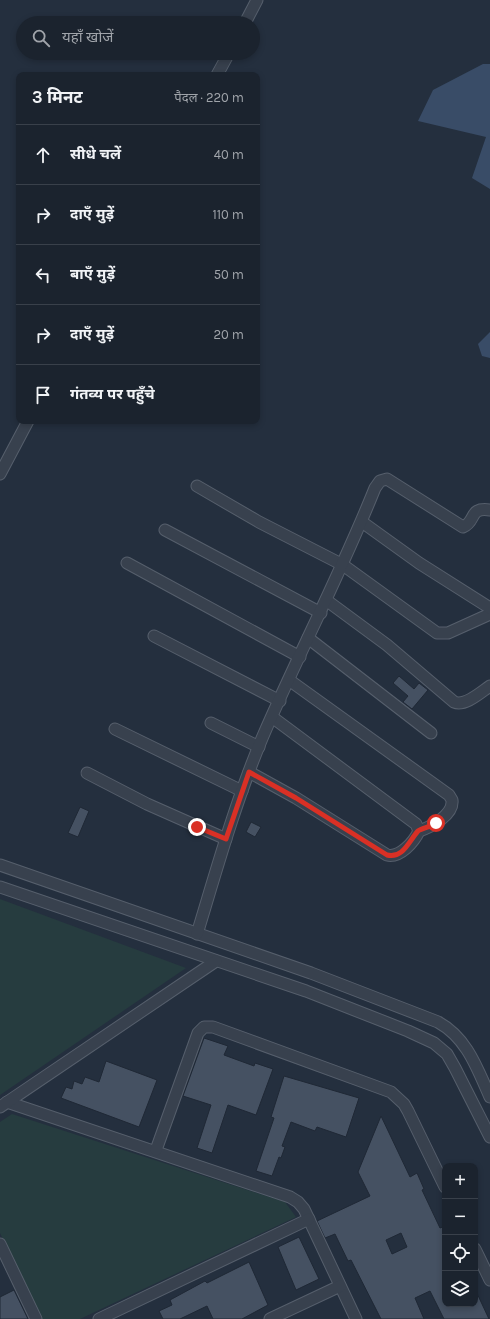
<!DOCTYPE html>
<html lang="hi">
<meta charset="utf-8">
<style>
body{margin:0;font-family:Karla,"Noto Sans Devanagari",sans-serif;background:#242b36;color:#f1f3f6}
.controls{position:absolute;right:12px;bottom:12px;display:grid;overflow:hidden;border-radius:8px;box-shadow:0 2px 6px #0003}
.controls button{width:36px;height:36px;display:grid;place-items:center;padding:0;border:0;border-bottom:1px solid #39404a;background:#1b232e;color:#f1f3f6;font:20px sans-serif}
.stop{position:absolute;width:12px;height:12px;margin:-9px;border:3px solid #d93025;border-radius:50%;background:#fff}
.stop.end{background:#d93025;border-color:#fff;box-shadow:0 1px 4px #0008}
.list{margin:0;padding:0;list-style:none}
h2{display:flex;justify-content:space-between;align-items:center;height:52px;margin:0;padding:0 16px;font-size:17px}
h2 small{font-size:13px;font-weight:400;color:#a0a4aa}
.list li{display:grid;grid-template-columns:26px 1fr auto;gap:12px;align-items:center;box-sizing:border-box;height:60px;padding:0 16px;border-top:1px solid #39404a}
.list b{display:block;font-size:15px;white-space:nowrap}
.list em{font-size:13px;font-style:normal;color:#a0a4aa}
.icon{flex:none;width:22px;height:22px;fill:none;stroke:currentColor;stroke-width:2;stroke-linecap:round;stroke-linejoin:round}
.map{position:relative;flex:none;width:490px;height:1319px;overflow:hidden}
.search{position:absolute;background:#1b232e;box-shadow:0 2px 6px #0003;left:16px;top:16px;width:244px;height:44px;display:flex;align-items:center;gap:10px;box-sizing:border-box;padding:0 14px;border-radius:22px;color:#a0a4aa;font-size:15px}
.panel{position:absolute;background:#1b232e;box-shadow:0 2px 6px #0003;left:16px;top:72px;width:244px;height:352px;border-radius:8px}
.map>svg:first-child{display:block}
.green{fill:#263c3f}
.water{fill:#394c67}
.building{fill:#455162;stroke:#1f2835;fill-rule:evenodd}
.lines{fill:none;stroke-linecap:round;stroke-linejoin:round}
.minor-casing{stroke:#565f6c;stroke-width:13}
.minor{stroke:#38414e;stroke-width:11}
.route{stroke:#d93025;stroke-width:5}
</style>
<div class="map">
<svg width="490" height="1319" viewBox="0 0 490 1319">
<rect width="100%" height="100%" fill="#242f3e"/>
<g class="green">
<polygon points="0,899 186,968 0,1095"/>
<polygon points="12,1114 285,1202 296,1217 80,1319 42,1319 0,1233 0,1122"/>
</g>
<g class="water">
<polygon points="483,64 490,64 490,189 472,178 486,137 418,121 433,90"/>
<polygon points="490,332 490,358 482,356 478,344"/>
</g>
<g class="building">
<polygon points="399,676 414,689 419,683 428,690 412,709 403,702 408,696 393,683"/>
<polygon points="80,807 89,811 78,837 68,833"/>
<polygon points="251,822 261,827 255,837 246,832"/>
<polygon points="204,1038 228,1046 224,1055 254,1066 255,1063 273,1069 256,1115 228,1105 212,1153 197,1148 211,1105 183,1096"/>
<polygon points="106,1061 157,1080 139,1127 61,1098 66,1087 72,1089 74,1081 82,1084 85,1077 99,1082"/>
<polygon points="284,1076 359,1098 346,1137 317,1127 315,1131 291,1122 282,1146 285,1147 281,1158 279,1157 272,1176 256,1171 274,1118 271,1117"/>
<path d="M381,1116L410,1177L417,1173L424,1189L422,1190L440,1228L445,1226V1304H475V1289L489,1319H444L430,1291L415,1298L424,1319H381L351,1260L348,1261L335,1234L325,1238L317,1221L370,1196L358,1172ZM401,1233L407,1247L392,1254L386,1240Z"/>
<polygon points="299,1237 319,1279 296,1290 278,1247"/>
<polygon points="249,1262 268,1305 242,1319 213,1319 207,1306 180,1319 163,1319 159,1311 172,1305 170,1300 205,1281 207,1283"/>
<polygon points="14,1290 28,1319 0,1319 0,1297"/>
</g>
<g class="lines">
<g class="minor-casing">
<g id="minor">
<polyline points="245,23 257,0"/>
<polyline points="217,75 229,53"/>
<polyline points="0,474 28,421"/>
<polyline points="197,486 259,522 343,565 437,633 448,633 490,614"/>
<polyline points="362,522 419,563 490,608"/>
<polyline points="165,530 321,613"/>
<polyline points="127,563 300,657"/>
<path d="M326,600L387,645L454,702C465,707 481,692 490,686"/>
<polyline points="154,636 280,701"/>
<polyline points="308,638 431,733"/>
<path d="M289,680L449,795L452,800C454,815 431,827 419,831"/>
<polyline points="211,723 259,747"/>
<polyline points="115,729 242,791"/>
<path d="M249,772L296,798L387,855C400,858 414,842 419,831L416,824L272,717"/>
<polyline points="87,773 147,804 226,839"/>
<path d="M0,865L311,973L438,1022C467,1038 477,1068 490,1097"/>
<polyline points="0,887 306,991 408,1031 434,1043 447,1054 455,1068 490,1137"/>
<path d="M197,934C217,868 236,800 263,736C299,653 341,573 375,488L380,481L387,479L463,527C477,521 468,507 490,510"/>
<polyline points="7,1102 290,1197 298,1202 304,1209 356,1319"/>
<polyline points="0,1107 216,961"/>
<polyline points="156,1150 198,1033 204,1027 213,1027 391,1092 404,1104 408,1111 445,1187"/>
<polyline points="0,1244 36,1319"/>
<polyline points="475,1249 490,1280"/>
<polyline points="99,1319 309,1219"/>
<polyline points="270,1319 340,1286"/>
</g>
</g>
<use href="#minor" class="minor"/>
</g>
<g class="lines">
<path class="route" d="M197,827L226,839L249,772L296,798L387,855C403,859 409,841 418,831C422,828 431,827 436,823"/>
</g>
</svg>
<div class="controls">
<button>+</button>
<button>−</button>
<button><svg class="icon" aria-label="locate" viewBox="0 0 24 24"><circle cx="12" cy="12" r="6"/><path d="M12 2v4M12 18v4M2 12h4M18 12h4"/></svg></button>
<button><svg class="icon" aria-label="layers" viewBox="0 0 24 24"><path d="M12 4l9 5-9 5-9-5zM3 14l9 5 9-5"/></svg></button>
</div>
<div class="stop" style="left:436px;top:823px"></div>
<div class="stop end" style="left:197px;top:827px"></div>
<div class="search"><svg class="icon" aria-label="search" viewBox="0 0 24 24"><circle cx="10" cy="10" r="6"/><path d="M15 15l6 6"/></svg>यहाँ खोजें</div>
<section class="panel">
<h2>3 मिनट<small>पैदल · 220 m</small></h2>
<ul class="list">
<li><svg class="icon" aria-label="ahead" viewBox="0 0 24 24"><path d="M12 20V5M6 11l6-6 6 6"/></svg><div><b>सीधे चलें</b></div><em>40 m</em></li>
<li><svg class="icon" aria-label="right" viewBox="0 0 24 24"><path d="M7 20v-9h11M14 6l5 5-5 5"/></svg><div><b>दाएँ मुड़ें</b></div><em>110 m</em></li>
<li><svg class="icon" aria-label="left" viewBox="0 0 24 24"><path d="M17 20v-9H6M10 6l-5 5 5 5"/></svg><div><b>बाएँ मुड़ें</b></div><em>50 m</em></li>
<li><svg class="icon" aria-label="right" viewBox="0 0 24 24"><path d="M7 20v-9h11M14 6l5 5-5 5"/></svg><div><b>दाएँ मुड़ें</b></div><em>20 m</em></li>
<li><svg class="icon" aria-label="arrive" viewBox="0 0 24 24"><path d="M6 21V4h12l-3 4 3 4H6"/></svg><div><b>गंतव्य पर पहुँचे</b></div></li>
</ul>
</section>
</div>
